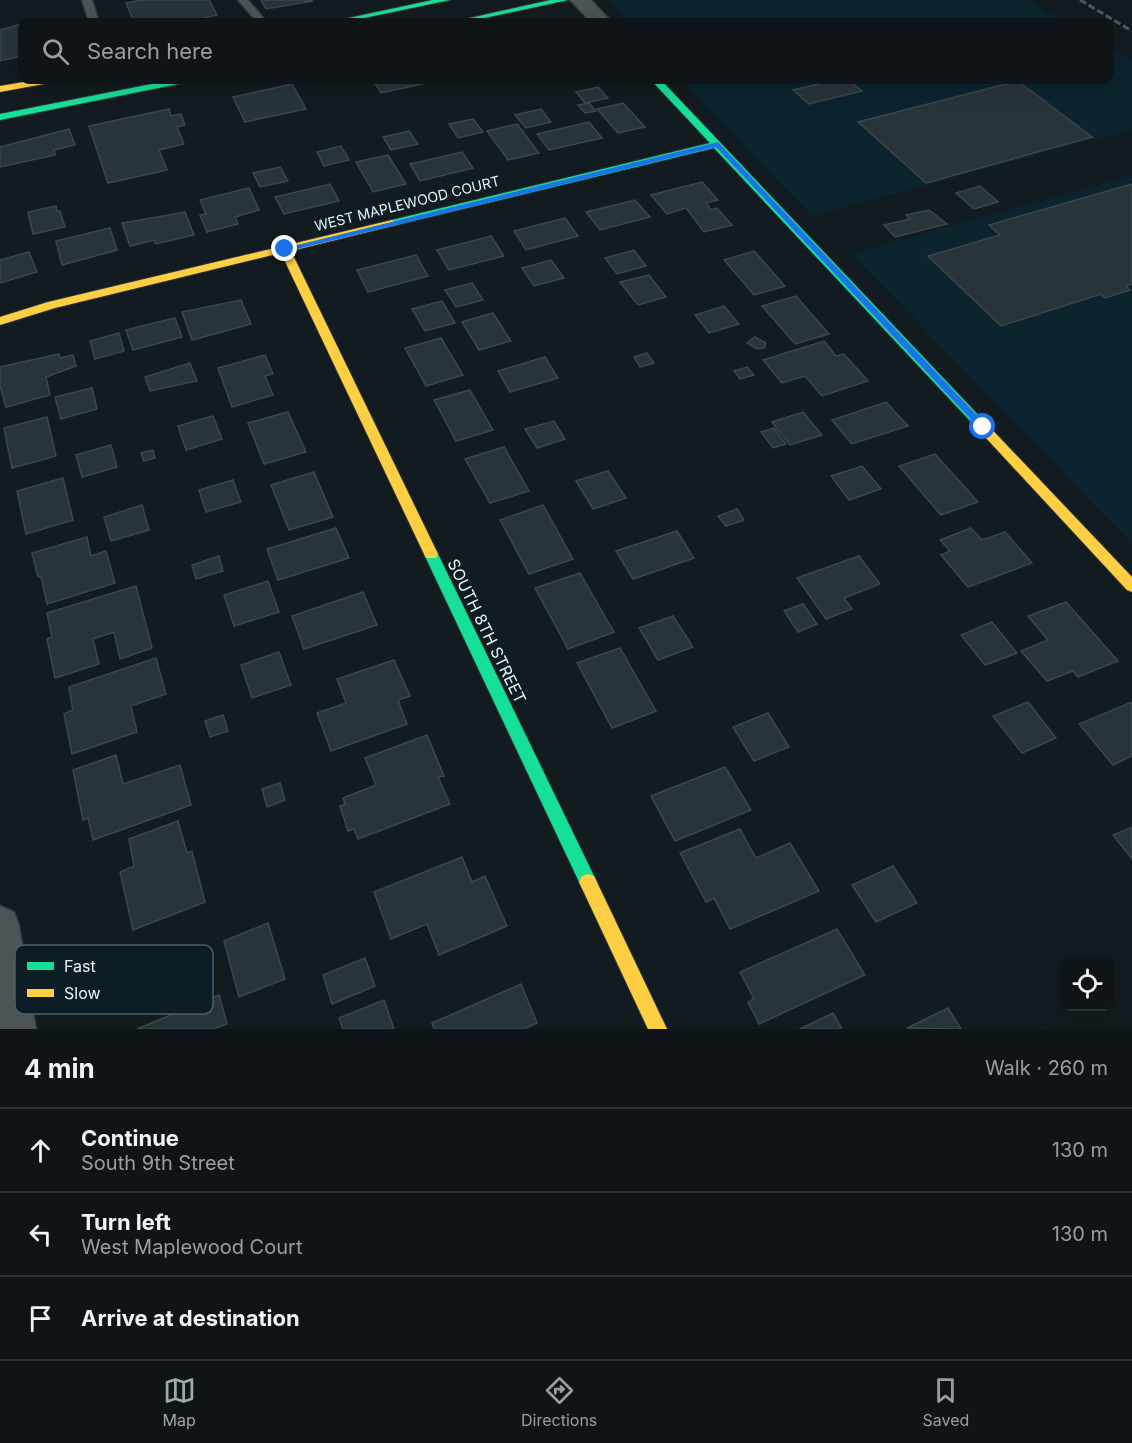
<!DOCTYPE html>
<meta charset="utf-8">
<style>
body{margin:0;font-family:Inter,sans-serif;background:#1c2124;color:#f1f3f6}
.controls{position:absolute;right:18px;bottom:18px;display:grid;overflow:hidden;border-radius:12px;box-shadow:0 6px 24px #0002}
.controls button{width:54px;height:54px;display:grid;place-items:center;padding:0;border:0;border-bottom:2px solid #2e3336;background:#0e1417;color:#f1f3f6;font:30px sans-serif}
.stop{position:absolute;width:18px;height:18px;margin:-14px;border:4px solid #1a73e8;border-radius:50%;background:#fff}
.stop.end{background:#1a73e8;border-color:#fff;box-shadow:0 2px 6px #0008}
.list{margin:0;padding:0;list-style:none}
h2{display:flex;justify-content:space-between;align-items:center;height:78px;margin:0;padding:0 24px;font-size:26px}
h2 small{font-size:20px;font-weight:400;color:#9b9ea1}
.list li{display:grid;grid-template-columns:39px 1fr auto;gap:18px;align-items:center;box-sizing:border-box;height:84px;padding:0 24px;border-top:2px solid #2e3336}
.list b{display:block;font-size:22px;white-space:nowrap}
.list p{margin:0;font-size:20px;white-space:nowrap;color:#9b9ea1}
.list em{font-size:20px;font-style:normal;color:#9b9ea1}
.icon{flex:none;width:33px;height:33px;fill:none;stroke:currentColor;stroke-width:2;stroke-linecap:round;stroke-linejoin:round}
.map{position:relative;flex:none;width:1132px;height:1029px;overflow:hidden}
.search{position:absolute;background:#0e1417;box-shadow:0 6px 24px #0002;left:18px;right:18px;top:18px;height:66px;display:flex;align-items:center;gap:15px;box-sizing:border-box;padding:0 21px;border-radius:12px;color:#9b9ea1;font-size:22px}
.sheet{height:330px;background:#0e1417}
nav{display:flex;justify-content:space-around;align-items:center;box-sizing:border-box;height:84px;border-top:2px solid #2e3336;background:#0e1417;font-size:16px;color:#9b9ea1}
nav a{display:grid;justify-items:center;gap:3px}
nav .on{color:#9ea9ad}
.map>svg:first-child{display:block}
.built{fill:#0c242e}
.building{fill:#27343a;stroke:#3e464a;stroke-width:1.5}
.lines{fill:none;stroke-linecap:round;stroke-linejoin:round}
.lane-casing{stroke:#2f3538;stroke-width:3}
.street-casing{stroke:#2f3538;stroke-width:3}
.fast-casing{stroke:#2f3538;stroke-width:2}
.slow-casing{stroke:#2f3538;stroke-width:2}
.lane{fill:#4d5458;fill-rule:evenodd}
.street{fill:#4d5458;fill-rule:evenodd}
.fast{fill:#16e098;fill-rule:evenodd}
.slow{fill:#ffcf43;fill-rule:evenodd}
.rail{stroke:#52575b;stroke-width:3;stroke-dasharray:7 3;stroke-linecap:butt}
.route{fill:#1a73e8}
.labels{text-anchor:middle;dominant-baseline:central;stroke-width:4.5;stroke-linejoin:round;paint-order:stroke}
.far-street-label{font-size:14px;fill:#eaf5fa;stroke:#0c1d25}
.street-label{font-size:16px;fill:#eaf5fa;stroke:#0c1d25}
.key{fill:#0c1d25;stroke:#4f5e65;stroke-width:1.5}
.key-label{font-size:16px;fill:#eaf5fa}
</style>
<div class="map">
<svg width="1132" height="1029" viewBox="0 0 1132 1029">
<rect width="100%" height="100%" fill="#121b1f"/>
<g class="built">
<polygon points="608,0 1028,0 1066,22 625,22"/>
<polygon points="1110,47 1132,60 1132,129 812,216 681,80 1110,80"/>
<polygon points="1132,175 1132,544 852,254"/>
</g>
<g class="building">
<polygon points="142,0 209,0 217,15 185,22 134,22 126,3"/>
<polygon points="261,0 312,0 312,1 266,9"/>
<polygon points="22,24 22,56 0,61 0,30"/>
<polygon points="373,80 441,80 381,93"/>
<polygon points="835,80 848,80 862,91 809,104 793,90"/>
<polygon points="1018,81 1092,137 926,183 858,122"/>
<polygon points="292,84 306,109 245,122 233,97"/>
<polygon points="598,87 608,98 585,103 576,92"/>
<polygon points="589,103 596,111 585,113 578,105"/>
<polygon points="623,103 645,127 618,133 597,109"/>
<polygon points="169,109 171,116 181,114 185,125 177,127 184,144 159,150 167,170 108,183 89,126"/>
<polygon points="541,109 551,122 526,128 515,115"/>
<polygon points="473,119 483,132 458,138 449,124"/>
<polygon points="589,122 602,138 549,150 537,134"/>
<polygon points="517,124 539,153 508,160 487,131"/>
<polygon points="69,129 75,145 54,150 55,155 0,167 0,147"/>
<polygon points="409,131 418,144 391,150 383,137"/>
<polygon points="341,146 349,160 324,166 317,152"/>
<polygon points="462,152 473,168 420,181 410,164"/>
<polygon points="388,155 406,184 373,192 356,162"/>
<polygon points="280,167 288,181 260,187 253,173"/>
<polygon points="702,182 718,200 706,203 711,210 717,208 732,225 704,232 686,208 667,214 651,195"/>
<polygon points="330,184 339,201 284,214 275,197"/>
<polygon points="1132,184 1132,284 1126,286 1130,290 1105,298 1101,294 1001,326 928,256 1000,235 989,225"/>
<polygon points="980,186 998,202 974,209 956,193"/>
<polygon points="249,188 259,210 235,217 238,224 207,232 200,215 206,214 200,200"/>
<polygon points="635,200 650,217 600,230 586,212"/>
<polygon points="56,206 57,211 60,211 65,227 33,234 28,212"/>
<polygon points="929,210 947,224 895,237 884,225 910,219 906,215"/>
<polygon points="185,212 194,235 156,244 154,240 130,246 122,223"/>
<polygon points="565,218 578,236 526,250 514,231"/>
<polygon points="110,228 117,250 62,265 56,241"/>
<polygon points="491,236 504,256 449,270 437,250"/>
<polygon points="634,250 646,266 617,274 605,258"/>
<polygon points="754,251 785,286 754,295 724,260"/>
<polygon points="29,252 37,272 0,283 0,260"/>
<polygon points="416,255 428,276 368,292 357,270"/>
<polygon points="551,260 564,278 534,286 522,268"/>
<polygon points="649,275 666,297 638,305 620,282"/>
<polygon points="472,283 483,300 456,307 445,290"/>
<polygon points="796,296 829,334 795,344 762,306"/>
<polygon points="241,300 251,324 192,340 182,312"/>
<polygon points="442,301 455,323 425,331 412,309"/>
<polygon points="724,306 739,324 709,333 695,315"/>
<polygon points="493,313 511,341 479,350 462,322"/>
<polygon points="175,318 182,337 133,350 126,330"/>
<polygon points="119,333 124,351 95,359 90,341"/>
<polygon points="755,337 766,343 764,348 757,349 747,343"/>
<polygon points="441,338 463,375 426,386 405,348"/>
<polygon points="824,341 836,356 844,354 868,381 822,396 805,376 782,383 763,360"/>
<polygon points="647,353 654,363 640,367 634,357"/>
<polygon points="59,354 60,358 73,355 76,366 46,377 50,395 6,407 0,386 0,367"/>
<polygon points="265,355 273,374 265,376 273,395 232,407 218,368"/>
<polygon points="545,357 558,378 510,392 498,371"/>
<polygon points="190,363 197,381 150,391 145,377"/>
<polygon points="747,367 754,375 740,379 734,371"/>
<polygon points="92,388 97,409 61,419 55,397"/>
<polygon points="470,390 493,430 456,441 434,400"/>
<polygon points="886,402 908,426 852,444 832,420"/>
<polygon points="288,412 306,452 264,464 248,423"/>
<polygon points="803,412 822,435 790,445 772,422"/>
<polygon points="213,416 222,439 186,450 178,426"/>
<polygon points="47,417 56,456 12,468 4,428"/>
<polygon points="554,421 565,439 537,448 525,429"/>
<polygon points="774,428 786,444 773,448 761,432"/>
<polygon points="111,445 117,467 82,477 76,455"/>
<polygon points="504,447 529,491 490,503 465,459"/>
<polygon points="153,450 155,458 144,461 141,453"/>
<polygon points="935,454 978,502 941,515 899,466"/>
<polygon points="862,466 881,489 849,500 831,476"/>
<polygon points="608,471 626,498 593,509 576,481"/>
<polygon points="314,472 333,517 289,530 271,485"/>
<polygon points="63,478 73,520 26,534 17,491"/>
<polygon points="233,480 241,502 206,512 199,490"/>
<polygon points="142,505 149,530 111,541 104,517"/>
<polygon points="543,505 573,559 529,574 500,520"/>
<polygon points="737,509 744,520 726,526 718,516"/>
<polygon points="336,528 349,558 278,580 267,549"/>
<polygon points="971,528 982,540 1005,532 1032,563 968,587 941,555 950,551 940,540"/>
<polygon points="677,531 694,558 633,579 616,551"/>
<polygon points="87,537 91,556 106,551 115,583 47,604 41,576 38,577 32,553"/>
<polygon points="219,556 223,571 196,579 192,565"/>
<polygon points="859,556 880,584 844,598 852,609 826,619 797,578"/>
<polygon points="580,573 614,632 568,649 535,588"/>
<polygon points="268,581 279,612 234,626 224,595"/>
<polygon points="136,586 152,648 120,659 114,632 93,639 99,664 55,678 47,639 52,637 47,613"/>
<polygon points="363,592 377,625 304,649 292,616"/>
<polygon points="1066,602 1118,661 1078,677 1073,671 1047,681 1021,651 1048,640 1028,616"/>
<polygon points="803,604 817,624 798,632 784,611"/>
<polygon points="673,616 693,647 658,660 639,628"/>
<polygon points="992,622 1017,653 985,665 961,635"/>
<polygon points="620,648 656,711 612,728 577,663"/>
<polygon points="279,652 291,685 252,698 241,665"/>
<polygon points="156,658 166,694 131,706 137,732 72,754 64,714 73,710 69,687"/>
<polygon points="394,660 410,696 398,700 407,724 331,751 317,713 346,703 337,679"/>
<polygon points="1028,702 1056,738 1022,753 993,716"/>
<polygon points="1132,702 1132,756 1113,765 1079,724"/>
<polygon points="768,713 789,747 754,761 733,727"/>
<polygon points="223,715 228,731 210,737 205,721"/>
<polygon points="427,735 444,776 438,777 450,804 358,839 354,829 348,831 340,806 345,804 343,798 376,785 365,758"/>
<polygon points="116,755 123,784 180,765 191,805 93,840 88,818 83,820 73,770"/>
<polygon points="725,767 751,810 675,841 651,796"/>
<polygon points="280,783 285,800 267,807 262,789"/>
<polygon points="178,821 187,853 192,851 205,902 133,930 120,872 134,866 129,839"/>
<polygon points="1132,827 1132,859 1113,835"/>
<polygon points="740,829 756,858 790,843 819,891 730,929 714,898 706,902 680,853"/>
<polygon points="462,857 472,882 485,876 507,926 439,955 427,924 391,939 374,892"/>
<polygon points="893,866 917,903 876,922 852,885"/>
<polygon points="268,923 285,979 239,997 224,941"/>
<polygon points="837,929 865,975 759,1024 748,1002 754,999 740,972"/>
<polygon points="365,958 375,986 332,1004 323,975"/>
<polygon points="521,984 537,1023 524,1029 434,1029 432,1023"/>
<polygon points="219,995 227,1024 213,1029 137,1029"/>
<polygon points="384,1000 394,1029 343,1029 339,1018"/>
<polygon points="948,1008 961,1029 907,1028"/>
<polygon points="833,1013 842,1029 800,1029"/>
</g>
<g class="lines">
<g class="lane-casing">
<g id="lane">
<polygon points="82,0 92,0 99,22 89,22"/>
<polygon points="238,0 248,0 267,22 257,22"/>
</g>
</g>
<g class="street-casing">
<g id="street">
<polygon points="570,0 591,0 612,22 591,22"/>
<polygon points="0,906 14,912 19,925 36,1029 0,1029"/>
</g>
</g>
<g class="fast-casing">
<g id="fast">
<polygon points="433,0 450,0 345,22 330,22"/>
<polygon points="551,0 568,0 466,22 452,22"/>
<polygon points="172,80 188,80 183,83 0,120 0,114"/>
<polygon points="651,80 661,80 982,419 984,422 982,425 974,425 714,148 392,226 387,223 392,220 710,143"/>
<polygon points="431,549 436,550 438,554 594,876 597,882 594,888 588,890 582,888 424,554 426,550"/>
</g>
</g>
<g class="slow-casing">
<g id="slow">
<polygon points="36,80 54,80 49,83 0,92 0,86"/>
<polygon points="392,220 397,223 396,225 291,251 438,554 436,558 426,558 424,554 281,253 55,308 0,325 0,317 48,302"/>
<polygon points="978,418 982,419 1132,577 1132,592 1127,590 974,425 972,422"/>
<polygon points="588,874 594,876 667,1029 648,1029 579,882 582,876"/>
</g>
</g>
<use href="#lane" class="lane"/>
<use href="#street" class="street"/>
<use href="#fast" class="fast"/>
<use href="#slow" class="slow"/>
<polyline class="rail" points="1080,0 1132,31"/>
</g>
<polygon class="route" points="718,142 986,425 986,429 980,429 716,147 285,252 281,249"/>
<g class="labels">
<g class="far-street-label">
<text transform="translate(407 203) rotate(-14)">WEST MAPLEWOOD COURT</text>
</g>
<g class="street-label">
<text transform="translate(487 631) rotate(64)">SOUTH 8TH STREET</text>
</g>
</g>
<rect x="15" y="945" width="198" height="69" rx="9" class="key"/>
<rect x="27" y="962" width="27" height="8" fill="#16e098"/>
<rect x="27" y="989" width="27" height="8" fill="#ffcf43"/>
<g class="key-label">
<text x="64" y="972">Fast</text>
<text x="64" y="999">Slow</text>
</g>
</svg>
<div class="controls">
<button><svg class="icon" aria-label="locate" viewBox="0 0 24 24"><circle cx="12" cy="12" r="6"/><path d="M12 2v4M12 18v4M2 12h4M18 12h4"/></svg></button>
</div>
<div class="stop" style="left:983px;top:427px"></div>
<div class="stop end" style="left:285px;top:249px"></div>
<div class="search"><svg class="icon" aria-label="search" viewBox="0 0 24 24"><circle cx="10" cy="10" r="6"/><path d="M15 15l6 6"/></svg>Search here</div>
</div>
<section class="sheet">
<h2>4 min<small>Walk · 260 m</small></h2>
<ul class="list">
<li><svg class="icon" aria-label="ahead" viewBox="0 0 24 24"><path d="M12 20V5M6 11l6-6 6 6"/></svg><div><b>Continue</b><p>South 9th Street</p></div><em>130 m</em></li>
<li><svg class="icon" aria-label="left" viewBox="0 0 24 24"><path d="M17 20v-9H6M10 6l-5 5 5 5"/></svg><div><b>Turn left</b><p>West Maplewood Court</p></div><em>130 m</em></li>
<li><svg class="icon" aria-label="arrive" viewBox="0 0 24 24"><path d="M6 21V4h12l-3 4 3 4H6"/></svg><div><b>Arrive at destination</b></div></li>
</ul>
</section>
<nav>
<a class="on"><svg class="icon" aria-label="map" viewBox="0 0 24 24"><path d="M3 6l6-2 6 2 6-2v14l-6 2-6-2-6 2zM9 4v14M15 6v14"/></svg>Map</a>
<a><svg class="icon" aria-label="directions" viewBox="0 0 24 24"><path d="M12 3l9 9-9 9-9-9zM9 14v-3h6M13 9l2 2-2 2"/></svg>Directions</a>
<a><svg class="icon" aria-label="saved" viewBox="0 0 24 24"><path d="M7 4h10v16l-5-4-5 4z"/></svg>Saved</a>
</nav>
